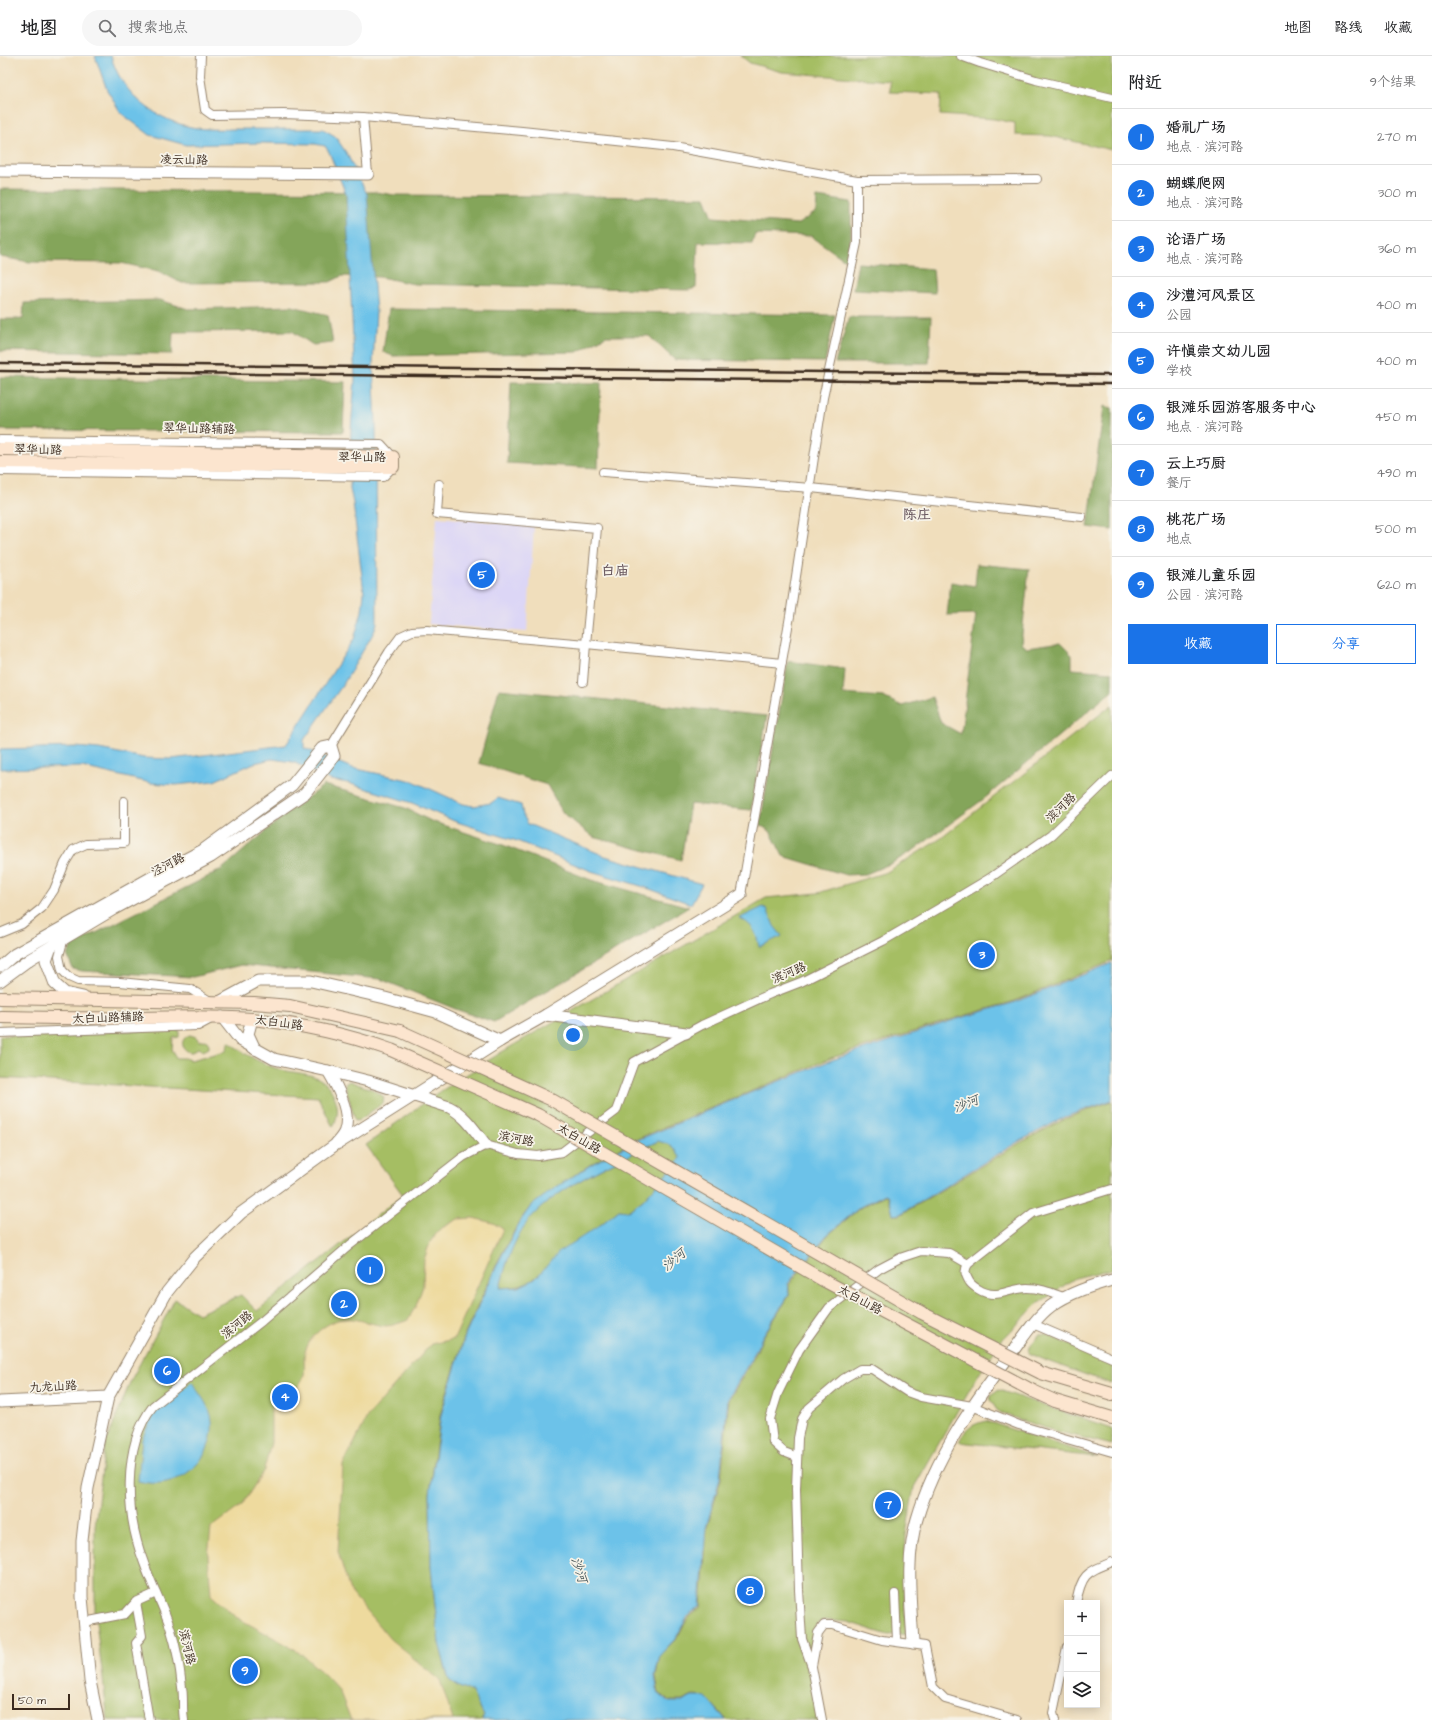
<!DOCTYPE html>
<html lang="zh">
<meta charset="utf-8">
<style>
body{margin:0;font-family:"Architects Daughter","LXGW WenKai TC",sans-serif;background:#f6f6f6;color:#202124}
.controls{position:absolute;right:12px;bottom:12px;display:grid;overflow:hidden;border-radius:0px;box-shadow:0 2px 10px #0003}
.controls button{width:36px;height:36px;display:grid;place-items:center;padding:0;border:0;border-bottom:1px solid #e0e0e0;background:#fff;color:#202124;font:20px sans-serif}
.scale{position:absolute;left:12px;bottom:10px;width:58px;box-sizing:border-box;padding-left:4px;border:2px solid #3b2a1e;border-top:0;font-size:11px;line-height:14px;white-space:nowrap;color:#3b2a1e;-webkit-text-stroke:3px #f7f3e8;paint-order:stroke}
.you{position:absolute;left:573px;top:979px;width:14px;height:14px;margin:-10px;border:3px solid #fff;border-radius:50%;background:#1a73e8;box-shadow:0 0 0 6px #1a73e833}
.badge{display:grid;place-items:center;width:26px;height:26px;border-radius:50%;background:#1a73e8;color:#fff;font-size:13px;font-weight:700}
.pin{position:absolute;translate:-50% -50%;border:2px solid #fff;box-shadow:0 1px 4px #0006}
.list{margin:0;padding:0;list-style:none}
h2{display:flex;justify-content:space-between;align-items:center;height:52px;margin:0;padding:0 16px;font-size:17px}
h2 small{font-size:13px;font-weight:400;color:#757577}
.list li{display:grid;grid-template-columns:26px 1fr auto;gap:12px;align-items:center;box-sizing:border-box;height:56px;padding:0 16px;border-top:1px solid #e0e0e0}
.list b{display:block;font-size:15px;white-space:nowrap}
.list p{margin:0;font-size:13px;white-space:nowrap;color:#757577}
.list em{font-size:13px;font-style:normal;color:#757577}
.actions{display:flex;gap:8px;padding:12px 16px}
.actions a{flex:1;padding:9px 0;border:1px solid #1a73e8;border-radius:0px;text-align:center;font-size:14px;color:#1a73e8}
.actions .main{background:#1a73e8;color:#fff}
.icon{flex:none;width:22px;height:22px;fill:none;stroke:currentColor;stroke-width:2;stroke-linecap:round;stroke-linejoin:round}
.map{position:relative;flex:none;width:1112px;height:1664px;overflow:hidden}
header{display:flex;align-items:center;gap:24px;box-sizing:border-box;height:56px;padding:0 20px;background:#fff;border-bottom:1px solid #e0e0e0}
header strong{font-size:19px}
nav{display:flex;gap:22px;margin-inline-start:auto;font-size:14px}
.search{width:280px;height:36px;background:#f6f6f6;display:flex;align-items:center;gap:10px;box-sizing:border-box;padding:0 14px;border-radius:22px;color:#757577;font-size:15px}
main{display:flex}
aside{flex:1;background:#fff}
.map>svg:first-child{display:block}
.built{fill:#dcd6f6}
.green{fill:#a5be64;stroke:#707441}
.forest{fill:#84a55a;stroke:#60683c}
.sand{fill:#eeda9e;stroke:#94825e}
.water{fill:#6cc2e9;stroke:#547684;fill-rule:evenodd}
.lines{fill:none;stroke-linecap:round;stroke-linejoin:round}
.minor-casing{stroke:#96846d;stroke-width:10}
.tertiary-casing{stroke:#96846d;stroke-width:13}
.secondary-casing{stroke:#96846d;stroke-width:14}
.minor{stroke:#fff;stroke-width:8}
.tertiary{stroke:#fff;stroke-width:11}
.secondary{stroke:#fce5cf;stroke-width:12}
.rail{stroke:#3b2a1e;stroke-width:2.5}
.secondary-bridge-casing{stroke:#96846d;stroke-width:14;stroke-linecap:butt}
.secondary-bridge{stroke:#fce5cf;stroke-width:12}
.labels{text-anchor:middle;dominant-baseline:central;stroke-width:3.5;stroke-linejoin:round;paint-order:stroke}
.street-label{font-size:12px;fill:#3b2a1e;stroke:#f7f3e8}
.water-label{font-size:13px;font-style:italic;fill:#4a585b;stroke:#f7f3e8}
.quarter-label{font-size:14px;font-weight:bold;fill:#6d5c63;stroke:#f7f3e8}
</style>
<header>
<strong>地图</strong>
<div class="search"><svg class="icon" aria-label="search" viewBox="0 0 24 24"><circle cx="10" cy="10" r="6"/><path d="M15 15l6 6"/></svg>搜索地点</div>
<nav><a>地图</a><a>路线</a><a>收藏</a></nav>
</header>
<main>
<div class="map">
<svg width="1112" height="1664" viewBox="0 0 1112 1664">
<rect width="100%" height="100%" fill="#f7f3e8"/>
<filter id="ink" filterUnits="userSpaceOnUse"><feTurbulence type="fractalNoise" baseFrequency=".025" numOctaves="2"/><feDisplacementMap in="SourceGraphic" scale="8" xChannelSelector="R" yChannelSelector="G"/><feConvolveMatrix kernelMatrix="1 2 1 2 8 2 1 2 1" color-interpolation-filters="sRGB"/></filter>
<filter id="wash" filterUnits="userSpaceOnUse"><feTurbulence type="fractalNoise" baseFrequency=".012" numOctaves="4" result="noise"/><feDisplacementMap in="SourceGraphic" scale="16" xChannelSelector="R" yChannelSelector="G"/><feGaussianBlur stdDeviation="0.9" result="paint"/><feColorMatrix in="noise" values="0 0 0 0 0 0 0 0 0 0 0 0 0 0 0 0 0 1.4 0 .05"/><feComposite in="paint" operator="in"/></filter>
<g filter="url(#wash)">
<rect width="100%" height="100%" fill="#f0debc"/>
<polygon class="built" points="437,461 534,470 527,576 429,568"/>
<g class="green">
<polygon points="741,0 1112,0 1112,94 1050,80 1015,79 1015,67 994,63 940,59 941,38 890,36 890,25 782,16 750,7"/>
<polygon points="1112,649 1112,905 1015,945 953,963 831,1002 639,1082 591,1108 555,1132 531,1150 520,1164 499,1203 465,1278 440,1359 430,1437 431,1511 439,1587 449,1624 459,1631 472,1636 484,1660 481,1664 108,1664 95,1558 95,1470 105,1389 131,1324 175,1243 198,1258 241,1239 257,1255 403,1139 366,1089 435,1039 500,997 766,842 818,837 887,816 940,783"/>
<path d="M179,973V981L173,982L172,993L176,1002H185L191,1004L226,995L229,986C243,997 258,1006 275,1012C299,1020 324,1013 335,1042C339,1053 338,1060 333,1071L318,1041L0,1022V980Z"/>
<path d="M190,979L196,981L199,985L206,984L209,988V992L203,995L198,992L192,996C181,996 179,982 190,979Z"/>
<polygon points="349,1025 374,1034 384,1041 383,1047 358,1065 355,1064 345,1028"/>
<polygon points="1112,1045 1112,1213 1075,1222 1036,1249 1001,1285 975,1324 914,1431 906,1478 904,1530 906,1578 888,1579 848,1566 824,1564 815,1570 810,1598 821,1664 727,1664 706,1641 693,1640 682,1645 670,1645 659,1637 656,1620 660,1599 677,1582 688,1562 701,1552 707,1472 721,1423 729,1344 754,1301 763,1281 789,1240 789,1229 827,1180 860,1152 885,1139 888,1140 893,1159 900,1159 1018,1088 1067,1062"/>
<path d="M658,1085L671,1089L681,1102L643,1144L628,1155L619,1154L542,1215C529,1230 519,1231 500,1232C505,1211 511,1191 522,1172C546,1135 619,1105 658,1085Z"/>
<polygon points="1039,1279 1047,1279 1112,1306 1112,1328 1047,1305 1029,1297 1030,1290"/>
<polygon points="999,1334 1112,1373 1112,1389 1052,1374 1003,1358 997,1354 990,1344 991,1339"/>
<path d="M986,1365L1097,1401L959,1386C965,1373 972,1368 986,1365Z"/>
</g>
<g class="forest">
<polygon points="0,133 375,136 395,139 705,141 713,161 798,168 816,156 817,141 851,146 851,182 845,204 811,180 755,178 752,187 698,186 696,232 689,234 414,228 380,221 342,220 330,226 182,227 158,215 121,207 30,206 0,201"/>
<polygon points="858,207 933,213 935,237 853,233"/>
<polygon points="160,244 188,253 292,250 328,259 333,287 313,289 292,275 173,276 172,298 0,295 0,263 23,263 24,247"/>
<polygon points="389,253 835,259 825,306 675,304 649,280 606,280 577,296 393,300 383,296"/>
<polygon points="849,261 931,261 929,307 835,307"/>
<polygon points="0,321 345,326 343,376 0,374"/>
<polygon points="511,326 601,327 598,412 507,407"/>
<polygon points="1104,350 1112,352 1112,474 1088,471"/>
<polygon points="977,508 1029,513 1021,588 1027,592 1060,587 1072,599 1072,613 1112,616 1112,635 985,742 914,794 892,807 866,818 846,819 783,800 770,775 760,769 788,605 845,613 843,638 883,641 902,650 932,641 941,667 961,678 976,558 947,559 951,526 975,530"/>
<polygon points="499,633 767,660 751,754 690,748 681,804 593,781 563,757 547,729 479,707"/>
<polygon points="324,729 405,752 431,765 503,789 591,824 689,851 494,966 458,954 380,923 241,909 193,921 82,915 73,913 67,899 72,889 221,814 288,756"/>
</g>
<path class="sand" d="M473,1162L493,1167L503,1173L454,1283L431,1288L368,1360L343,1409L338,1496L350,1535L390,1583L440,1624L453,1664H351L339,1634L325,1619L298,1595L236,1561L211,1539L208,1500L211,1472L242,1449L264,1414L271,1387V1350C283,1345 300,1333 304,1319C305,1313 304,1306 304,1300C307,1284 320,1271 335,1265C351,1258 370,1269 386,1270C393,1270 401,1266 407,1265L416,1250L423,1230L424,1204L430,1186L440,1173L458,1163Z"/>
<g class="water">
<path d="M95,0H111C120,33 148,58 180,68C199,75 221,73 240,73C268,73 295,73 323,73L335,80L347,98L367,138L376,256L373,308L376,366L377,567L374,576L344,627L304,684V692L352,712L413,725L463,748L474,750L491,747L498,742L521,749L523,759L528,768L605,800L702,828L691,848L644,831L591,815L517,785L454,765L412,747L348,727L330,724L293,706L272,703L254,707L214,725L176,729L151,727L82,711L0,713V693L76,691L99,693L144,702L171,703L286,689L354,583L362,555L364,537L353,447L350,433L351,373L355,324L346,138L329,96L325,90L315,88L261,87L186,89L150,79L121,57L107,34Z"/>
<path d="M763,851L767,853L774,870L782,880L759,891C756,876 754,870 740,862Z"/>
<path d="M1112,907V1044L1065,1061L1016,1087L900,1158L893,1159L889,1140L885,1138L860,1151L826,1180L788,1228L789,1239L762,1281L753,1300L728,1343L720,1422L706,1472L700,1551L687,1561L676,1582L660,1599L655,1620L658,1637L669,1646H682L692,1641H706L726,1664H482L484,1660L472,1636L459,1631L449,1624L439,1587L431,1511L430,1438L441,1359L465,1280L500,1203L521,1164L531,1150L555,1132L592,1108L640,1083L762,1032L832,1004L954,964L1016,946ZM658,1085L671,1089L681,1102L643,1144L628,1155L619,1154L599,1170L559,1196L535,1223L519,1231L500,1232C505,1211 511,1191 523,1172C546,1135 618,1105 658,1085Z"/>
<path d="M192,1326C199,1338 211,1351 212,1365C215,1406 176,1436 138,1425L142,1383L153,1358Z"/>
</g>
</g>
<g filter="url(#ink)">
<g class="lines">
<g class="minor-casing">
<g id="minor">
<polyline points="201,0 200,20 205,54 212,59 283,58 363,61 522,75 673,91 857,124 1037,123"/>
<polyline points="961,0 980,7 1036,24 1112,42"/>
<polyline points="363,61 368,118"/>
<polyline points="0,384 381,388 393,401"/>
<polyline points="0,415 383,421 393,411"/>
<polyline points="603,416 811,432 1082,461"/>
<polyline points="439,428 437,458 597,472 586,588 782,607"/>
<polyline points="331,690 389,596 401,580 412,575 427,574 586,588 583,626"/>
<polyline points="741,839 790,560 823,342 857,187 857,124"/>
<polyline points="0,877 22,868 42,852 54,834 65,807 73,794 86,788 124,787 124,745"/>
<polyline points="64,882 59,900 62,914 69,921 78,925 120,926 190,933 210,945"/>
<polyline points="0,977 198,970 211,963"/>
<path d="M1066,1242C1052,1237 1041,1232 1027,1232C1008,1232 997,1245 978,1233C975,1231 971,1229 969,1225C965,1218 964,1215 968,1208L1033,1157L1112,1133"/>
<polyline points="1033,1268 1112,1302"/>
<polyline points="797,1401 784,1396 773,1386 770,1363 778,1337 799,1294 829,1252 879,1213 900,1202 921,1195 949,1197 968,1208"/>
<polyline points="895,1538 897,1585"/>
<polyline points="136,1546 142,1580 136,1587 149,1664"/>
<path d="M1076,1547C1082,1518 1085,1517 1112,1506"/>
<polyline points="84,1566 125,1558 136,1546 156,1537"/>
<polyline points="812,1610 818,1577 824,1569 833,1569 882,1584 925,1590 933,1631 945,1643 1017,1664"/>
<path d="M184,1664C182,1653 184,1642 182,1631C180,1612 177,1593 171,1574C164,1551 152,1530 144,1507C126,1460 121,1391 153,1350L262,1265L350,1189L463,1101L486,1089L518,1098L538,1100L562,1096L616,1055L634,1006L702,969L770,938L801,926L883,885L950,846L990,822L1051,779L1112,720"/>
<polyline points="822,1664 812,1611 802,1583 799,1534 796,1433 798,1382 802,1363 809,1352 843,1323 860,1313 872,1313 907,1336 921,1341 972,1350 1019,1369 1112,1396"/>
<polyline points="1055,1664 1053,1657 1067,1591"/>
</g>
</g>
<g class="tertiary-casing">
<g id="tertiary">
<polyline points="0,115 368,118"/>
<polyline points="50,893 46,904 55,928 65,937 83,941"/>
<polyline points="0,911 15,898 161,816 203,794 292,729 322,692 331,690 334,700 305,737 211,801 114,853 30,903 0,925"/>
<polyline points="221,945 258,925 311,925 385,942 436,956 500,985"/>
<polyline points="546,959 686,977"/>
<polyline points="252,963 248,978 255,993"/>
<path d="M328,1015L368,1025L449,1051C465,1059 475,1075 486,1089"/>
<polyline points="339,1087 500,985 546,959 741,839"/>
<polyline points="0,1346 108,1341"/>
<path d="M913,1587C911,1547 905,1502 917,1463C935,1401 972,1349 1010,1299C1023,1282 1035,1262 1051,1250C1069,1237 1091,1230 1112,1224"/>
<path d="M98,1664L90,1625L82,1541V1485L88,1432L108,1341L167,1236L195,1201L241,1157L335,1089C338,1085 344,1079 345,1074C351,1056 337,1030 328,1015L274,1003L240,984L222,961"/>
</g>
</g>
<g class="secondary-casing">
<g id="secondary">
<polyline points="0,393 393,401 393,411 0,406"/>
<polyline points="0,942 254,947 290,950 400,975"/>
<path d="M0,961C46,962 91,963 137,962C175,961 214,960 252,963C299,968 346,978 391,994"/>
<polyline points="1041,1317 1112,1338"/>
<polyline points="1033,1335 1055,1345 1112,1362"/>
</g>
</g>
<use href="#minor" class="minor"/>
<use href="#tertiary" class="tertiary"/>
<use href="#secondary" class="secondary"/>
<g class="rail">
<polyline points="0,307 1112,319"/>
<polyline points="0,315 1112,328"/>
</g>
<g class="secondary-bridge-casing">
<g id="secondary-bridge">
<polyline points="400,975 552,1044 922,1257 1041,1317"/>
<polyline points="391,994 538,1059 823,1224 1033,1335"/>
</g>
</g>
<use href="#secondary-bridge" class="secondary-bridge"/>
</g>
</g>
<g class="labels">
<g class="street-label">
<text transform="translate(184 104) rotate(1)">凌云山路</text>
<text transform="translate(199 373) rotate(1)">翠华山路辅路</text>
<text transform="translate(38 394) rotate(1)">翠华山路</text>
<text x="362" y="401">翠华山路</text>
<text transform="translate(1061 752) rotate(-44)">滨河路</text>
<text transform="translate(168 809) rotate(-28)">泾河路</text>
<text transform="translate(789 917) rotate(-23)">滨河路</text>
<text transform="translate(108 962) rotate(-2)">太白山路辅路</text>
<text transform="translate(279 967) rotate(7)">太白山路</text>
<text transform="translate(516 1083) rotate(11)">滨河路</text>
<text transform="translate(579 1083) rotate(30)">太白山路</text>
<text transform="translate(860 1244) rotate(28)">太白山路</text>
<text transform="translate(237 1269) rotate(-39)">滨河路</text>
<text transform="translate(53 1331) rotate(-3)">九龙山路</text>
<text transform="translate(187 1591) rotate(77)">滨河路</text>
</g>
<g class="water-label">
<text transform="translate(966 1048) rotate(-22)">沙河</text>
<text transform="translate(674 1204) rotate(-40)">沙河</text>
<text transform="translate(579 1514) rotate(72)">沙河</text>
</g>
<g class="quarter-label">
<text x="917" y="459">陈庄</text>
<text x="615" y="515">白庙</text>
</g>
</g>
</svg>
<div class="controls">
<button>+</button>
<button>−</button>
<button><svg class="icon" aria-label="layers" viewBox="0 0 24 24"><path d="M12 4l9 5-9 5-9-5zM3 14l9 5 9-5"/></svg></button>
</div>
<div class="scale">50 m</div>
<div class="you"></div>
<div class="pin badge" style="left:370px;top:1214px">1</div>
<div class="pin badge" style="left:344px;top:1248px">2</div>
<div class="pin badge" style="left:982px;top:899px">3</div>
<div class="pin badge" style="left:285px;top:1341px">4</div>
<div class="pin badge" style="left:482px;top:519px">5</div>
<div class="pin badge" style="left:167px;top:1315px">6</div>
<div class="pin badge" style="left:888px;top:1449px">7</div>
<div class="pin badge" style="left:750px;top:1535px">8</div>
<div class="pin badge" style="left:245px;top:1615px">9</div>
</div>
<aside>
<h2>附近<small>9个结果</small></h2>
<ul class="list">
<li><span class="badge">1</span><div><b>婚礼广场</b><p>地点 · 滨河路</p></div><em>270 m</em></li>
<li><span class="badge">2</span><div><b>蝴蝶爬网</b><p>地点 · 滨河路</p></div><em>300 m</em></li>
<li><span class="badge">3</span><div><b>论语广场</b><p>地点 · 滨河路</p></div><em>360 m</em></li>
<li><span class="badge">4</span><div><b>沙澧河风景区</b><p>公园</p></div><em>400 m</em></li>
<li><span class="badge">5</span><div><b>许慎崇文幼儿园</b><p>学校</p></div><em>400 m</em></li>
<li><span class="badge">6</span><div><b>银滩乐园游客服务中心</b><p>地点 · 滨河路</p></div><em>450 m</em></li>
<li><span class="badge">7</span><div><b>云上巧厨</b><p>餐厅</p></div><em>490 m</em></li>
<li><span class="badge">8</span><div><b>桃花广场</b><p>地点</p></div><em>500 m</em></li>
<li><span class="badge">9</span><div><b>银滩儿童乐园</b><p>公园 · 滨河路</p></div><em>620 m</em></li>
</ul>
<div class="actions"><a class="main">收藏</a><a>分享</a></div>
</aside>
</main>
